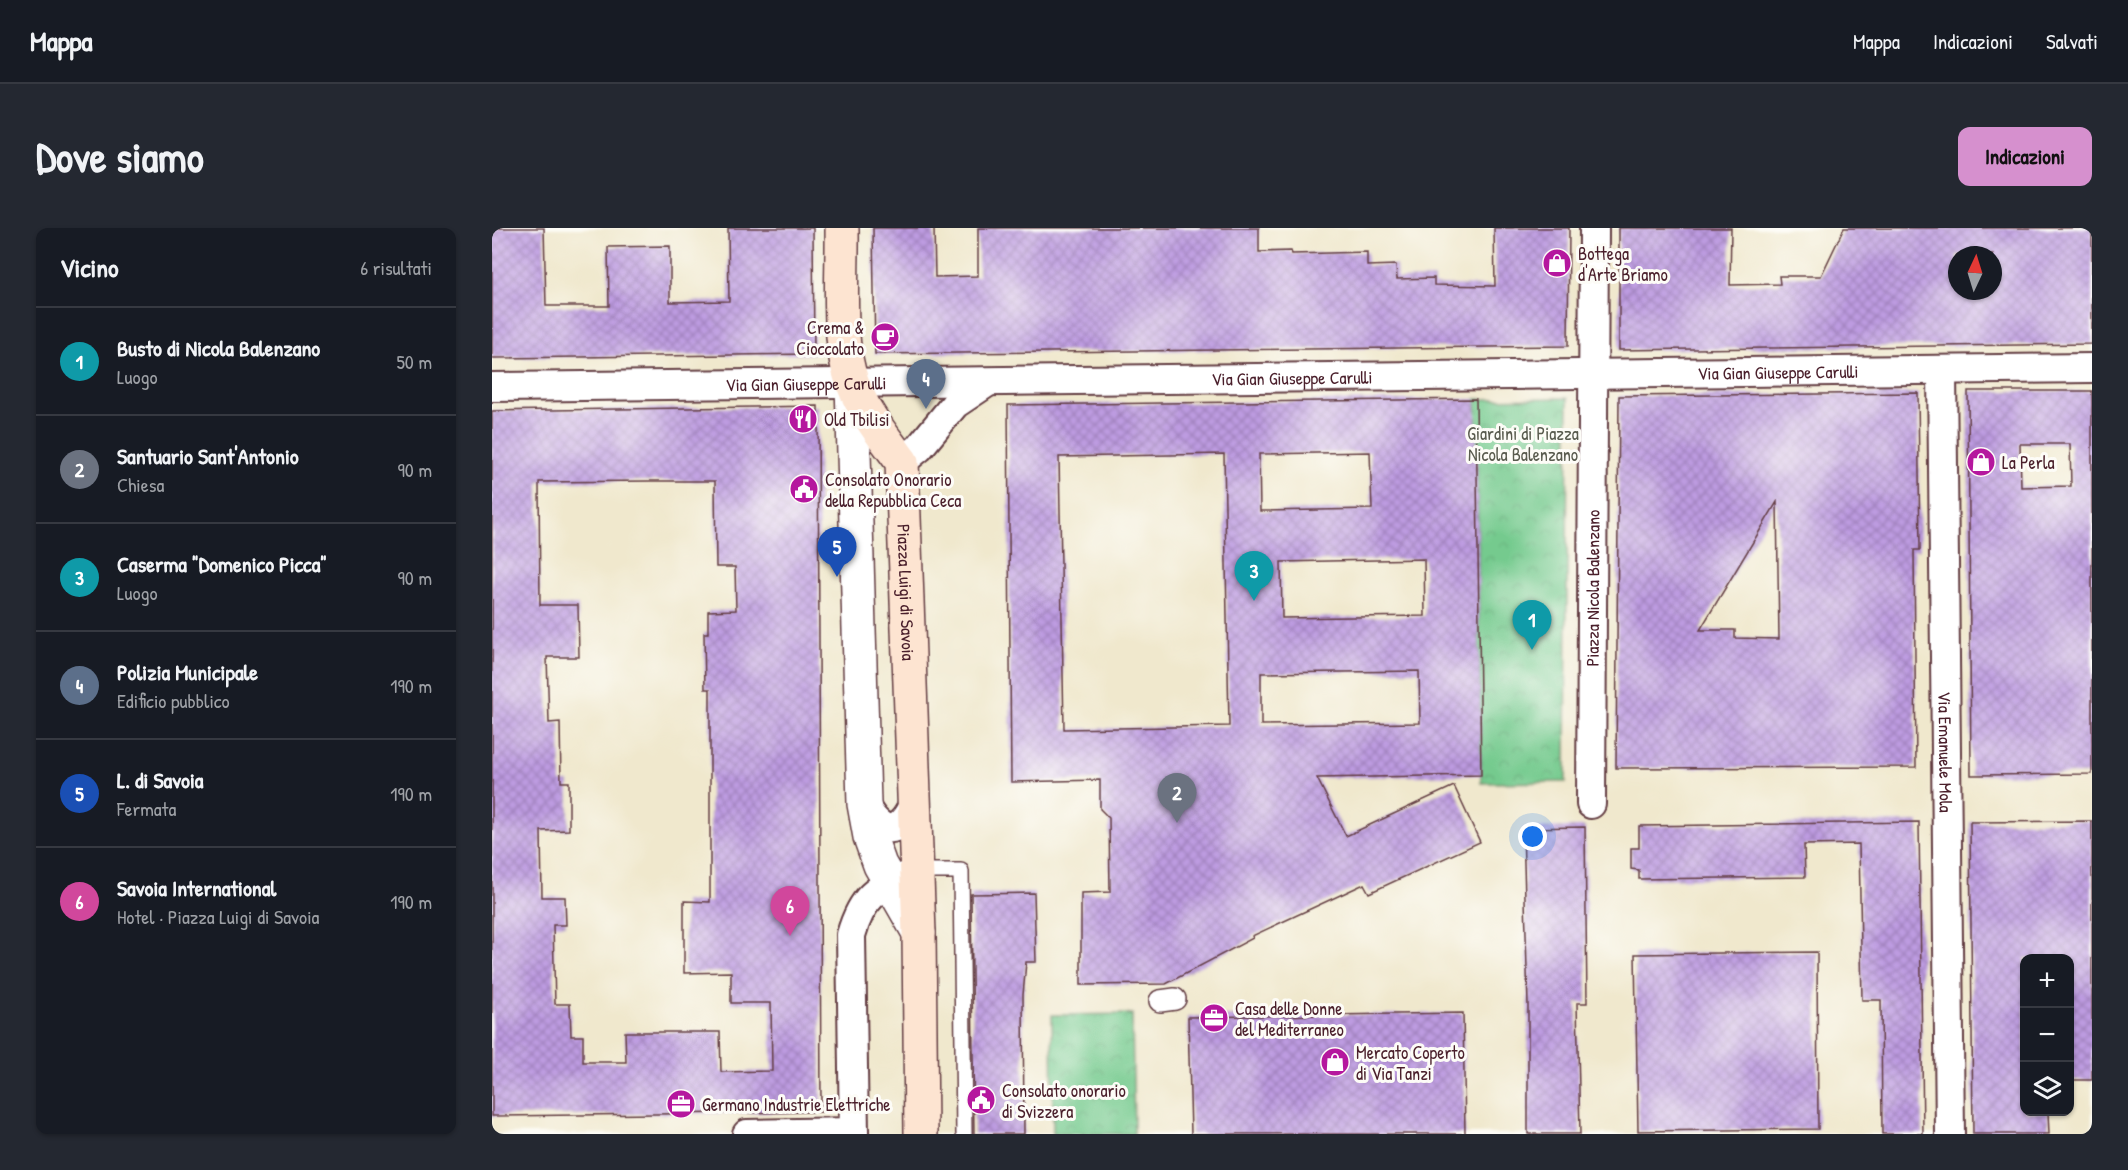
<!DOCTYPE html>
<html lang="it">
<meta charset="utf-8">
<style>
body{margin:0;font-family:"Patrick Hand",sans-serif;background:#242831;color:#f1f3f6}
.controls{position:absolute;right:18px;bottom:18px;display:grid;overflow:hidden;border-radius:12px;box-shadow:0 2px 4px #0004}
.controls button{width:54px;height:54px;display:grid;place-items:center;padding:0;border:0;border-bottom:2px solid #363941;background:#171b24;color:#f1f3f6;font:30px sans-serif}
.compass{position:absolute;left:1456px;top:18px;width:54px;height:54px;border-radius:50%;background:#171b24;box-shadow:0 2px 4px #0004;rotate:4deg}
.you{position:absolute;left:1041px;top:609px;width:21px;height:21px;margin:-15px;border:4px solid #fff;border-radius:50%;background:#1a73e8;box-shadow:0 0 0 9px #1a73e833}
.badge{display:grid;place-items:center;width:39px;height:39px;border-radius:50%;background:#d690ce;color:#fff;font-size:20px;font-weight:700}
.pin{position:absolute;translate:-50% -50px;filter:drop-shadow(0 2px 3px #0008)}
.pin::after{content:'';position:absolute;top:32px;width:21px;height:18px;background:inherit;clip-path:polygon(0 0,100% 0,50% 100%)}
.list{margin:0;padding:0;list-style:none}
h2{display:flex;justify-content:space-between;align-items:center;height:78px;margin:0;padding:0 24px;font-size:26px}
h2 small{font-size:20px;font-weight:400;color:#9ea1a6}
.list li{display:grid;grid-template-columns:39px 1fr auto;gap:18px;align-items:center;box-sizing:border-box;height:108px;padding:0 24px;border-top:2px solid #363941}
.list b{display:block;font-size:22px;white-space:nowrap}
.list p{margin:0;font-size:20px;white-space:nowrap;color:#9ea1a6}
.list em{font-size:20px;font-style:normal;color:#9ea1a6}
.icon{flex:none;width:33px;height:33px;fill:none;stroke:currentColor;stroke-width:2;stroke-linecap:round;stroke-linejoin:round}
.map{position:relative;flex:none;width:1600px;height:906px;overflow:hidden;border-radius:12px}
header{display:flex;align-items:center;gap:36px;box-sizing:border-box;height:84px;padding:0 30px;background:#171b24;border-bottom:2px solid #363941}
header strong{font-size:28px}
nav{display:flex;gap:33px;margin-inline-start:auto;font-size:21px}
.intro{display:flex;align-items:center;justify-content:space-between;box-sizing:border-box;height:144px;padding:0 36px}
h1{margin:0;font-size:42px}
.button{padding:15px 27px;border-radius:12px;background:#d690ce;color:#111;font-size:21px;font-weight:700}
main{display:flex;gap:36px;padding:0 36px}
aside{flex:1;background:#171b24;border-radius:12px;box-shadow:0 2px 4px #0004}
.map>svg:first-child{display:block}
.park{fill:url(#park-crowns);stroke:#60745c;stroke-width:1.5}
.building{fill:url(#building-cross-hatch);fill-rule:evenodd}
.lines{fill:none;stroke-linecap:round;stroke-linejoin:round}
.service-casing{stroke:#633d43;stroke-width:18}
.pedestrian-casing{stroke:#633d43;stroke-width:24}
.minor-casing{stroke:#633d43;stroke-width:32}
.tertiary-casing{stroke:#633d43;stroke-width:36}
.secondary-casing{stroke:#633d43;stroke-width:36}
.service{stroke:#fff;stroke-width:15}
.pedestrian{stroke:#fff;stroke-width:21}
.minor{stroke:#fff;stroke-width:28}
.tertiary{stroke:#fff;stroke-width:33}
.secondary{stroke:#fde4d1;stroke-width:33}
.labels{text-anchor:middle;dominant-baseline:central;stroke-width:6;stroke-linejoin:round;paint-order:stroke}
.poi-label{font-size:18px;fill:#4a1f2b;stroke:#fdfcf7;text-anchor:start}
.street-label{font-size:18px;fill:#4a1f2b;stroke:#fdfcf7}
.park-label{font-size:18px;fill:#595b4e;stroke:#fdfcf7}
</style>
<header>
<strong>Mappa</strong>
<nav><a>Mappa</a><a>Indicazioni</a><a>Salvati</a></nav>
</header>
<div class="intro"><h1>Dove siamo</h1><a class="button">Indicazioni</a></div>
<main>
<aside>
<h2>Vicino<small>6 risultati</small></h2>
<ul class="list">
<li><span class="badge" style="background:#0f9aa8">1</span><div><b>Busto di Nicola Balenzano</b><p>Luogo</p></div><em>50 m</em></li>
<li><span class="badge" style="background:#6b7280">2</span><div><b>Santuario Sant'Antonio</b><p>Chiesa</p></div><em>90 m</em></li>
<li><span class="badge" style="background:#0f9aa8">3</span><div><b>Caserma &quot;Domenico Picca&quot;</b><p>Luogo</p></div><em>90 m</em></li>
<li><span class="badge" style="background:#5c6f8a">4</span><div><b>Polizia Municipale</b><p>Edificio pubblico</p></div><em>190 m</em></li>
<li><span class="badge" style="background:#1a4fb4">5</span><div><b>L. di Savoia</b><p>Fermata</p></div><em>190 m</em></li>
<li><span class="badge" style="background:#d1479c">6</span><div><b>Savoia International</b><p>Hotel · Piazza Luigi di Savoia</p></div><em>190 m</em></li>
</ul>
</aside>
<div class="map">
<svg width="1600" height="906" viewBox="0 0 1600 906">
<defs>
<pattern id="park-crowns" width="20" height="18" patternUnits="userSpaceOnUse" patternTransform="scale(1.5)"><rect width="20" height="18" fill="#75ca8e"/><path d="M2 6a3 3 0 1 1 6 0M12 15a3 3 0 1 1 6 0" fill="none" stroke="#67ad7b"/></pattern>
<pattern id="building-cross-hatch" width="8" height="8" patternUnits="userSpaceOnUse" patternTransform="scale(1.5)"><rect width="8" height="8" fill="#bd9be1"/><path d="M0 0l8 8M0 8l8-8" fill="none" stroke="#9c7eb7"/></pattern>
</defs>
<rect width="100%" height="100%" fill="#fdfcf7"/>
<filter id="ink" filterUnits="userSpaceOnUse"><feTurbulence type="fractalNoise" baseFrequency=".0167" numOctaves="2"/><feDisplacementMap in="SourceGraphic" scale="12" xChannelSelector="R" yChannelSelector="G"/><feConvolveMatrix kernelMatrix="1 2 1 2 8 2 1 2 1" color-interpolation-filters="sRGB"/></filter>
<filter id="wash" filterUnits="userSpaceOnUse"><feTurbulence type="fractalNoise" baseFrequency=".008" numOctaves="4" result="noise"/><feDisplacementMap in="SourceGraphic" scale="24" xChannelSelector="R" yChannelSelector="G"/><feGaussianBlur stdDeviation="1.35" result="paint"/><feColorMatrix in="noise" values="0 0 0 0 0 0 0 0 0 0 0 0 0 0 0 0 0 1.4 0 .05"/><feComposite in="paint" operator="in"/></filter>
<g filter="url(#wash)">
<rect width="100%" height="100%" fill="#f0e8cd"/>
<g class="park">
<polygon points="1076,170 1074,554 989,555 984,171"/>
<polygon points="640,786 642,906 561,906 560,787"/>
</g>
<g id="blocks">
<g class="building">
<polygon points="0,0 52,0 54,78 117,78 116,19 178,18 178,74 237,73 236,0 321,0 322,126 0,130"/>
<polygon points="381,0 442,0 443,49 486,48 486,0 767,0 767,24 799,23 800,26 875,24 875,38 904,37 905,51 942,50 942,57 1003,58 1002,0 1077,0 1076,118 383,126"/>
<path d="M1127,0H1239L1238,57L1288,56L1287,48H1329L1352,0H1600V116L1127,122ZM1465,27H1501V63H1465Z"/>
<path d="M1476,163H1600V546L1479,547ZM1528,216H1578L1579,258L1529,259Z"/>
<path d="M1426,165L1428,322H1422L1424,539L1124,540L1127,168ZM1285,274L1287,411L1243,410V402H1208Z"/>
<path d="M984,171L989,547L825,550L854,608L962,558L988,614L877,665L872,656L760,708L761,710L674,756L589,757V665L618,664L617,590L608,581V552L519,554L516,177ZM878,224L880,281L768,283L767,226ZM732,226L737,498L572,501L567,229ZM932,331L933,388L790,390L789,334ZM927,443L928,495L769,497V445Z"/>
<path d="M326,178L329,884L0,888V183ZM157,253H223L224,339H243L244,382L216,383V405H212L213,461H218V674L192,673V745L239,744V775H279L280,843L229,844L228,804H133L134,834H91V808H79L78,776H63L61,697H74L73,669H50L49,603L77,602V554H69L68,494L57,495L55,429H87L86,377H48L47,254Z"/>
<polygon points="1600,593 1600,852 1578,852 1578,730 1533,730 1533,884 1556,884 1557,906 1481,906 1478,594"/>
<polygon points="1427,594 1431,906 1390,906 1389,772 1370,772 1367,616 1312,617 1313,649 1147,651 1147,642 1139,641 1139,620 1147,620 1147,598"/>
<polygon points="1093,599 1095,775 1085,775 1088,906 1036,906 1036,777 1031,600"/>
<polygon points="542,665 544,734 534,734 531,767 532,906 482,906 479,666"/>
<polygon points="1325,724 1326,901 1146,903 1143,726"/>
<polygon points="971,785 973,906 699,906 696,789"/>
</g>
</g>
</g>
<g filter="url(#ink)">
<use href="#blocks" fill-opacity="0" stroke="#633d43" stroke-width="1.5"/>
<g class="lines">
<g class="service-casing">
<polyline id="service" points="424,643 469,643 472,906"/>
</g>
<g class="pedestrian-casing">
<polyline id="pedestrian" points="668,773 683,771"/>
</g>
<g class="minor-casing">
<g id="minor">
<path id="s1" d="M1450,143L1458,906"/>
<path id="s2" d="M0,159L1600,140"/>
<polyline points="410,234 427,220 463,176 496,154"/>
<path d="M372,576C388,606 406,610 421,577"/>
<path id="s3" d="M1099,576L1102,0"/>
<polyline points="255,906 362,904"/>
<path d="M362,906L359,707C370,669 383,661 418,646"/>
</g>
</g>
<g class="tertiary-casing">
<polyline id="tertiary" points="360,155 372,576 378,609 388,637 427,705"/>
</g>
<g class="secondary-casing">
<g id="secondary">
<path id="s4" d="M350,0C351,47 344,112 361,156C372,185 392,209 410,234L427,705L429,906"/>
</g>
</g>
<use href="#service" class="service"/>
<use href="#pedestrian" class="pedestrian"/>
<use href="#minor" class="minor"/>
<use href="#tertiary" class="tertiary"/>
<use href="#secondary" class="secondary"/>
</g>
</g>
<defs>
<g id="shop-disc" transform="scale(1.5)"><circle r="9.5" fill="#b5179e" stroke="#fdfcf7"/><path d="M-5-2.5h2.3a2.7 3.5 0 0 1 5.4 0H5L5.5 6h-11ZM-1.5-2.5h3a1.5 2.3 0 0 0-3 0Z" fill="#fff"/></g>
<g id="cafe-disc" transform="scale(1.5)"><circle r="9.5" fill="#b5179e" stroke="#fdfcf7"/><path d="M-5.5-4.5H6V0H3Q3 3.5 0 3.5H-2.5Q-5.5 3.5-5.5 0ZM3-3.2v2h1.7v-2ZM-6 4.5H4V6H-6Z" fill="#fff"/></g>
<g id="restaurant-disc" transform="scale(1.5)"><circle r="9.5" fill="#b5179e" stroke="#fdfcf7"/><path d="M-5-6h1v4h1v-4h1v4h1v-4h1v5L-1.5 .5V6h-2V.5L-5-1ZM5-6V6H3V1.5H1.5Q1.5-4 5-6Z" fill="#fff"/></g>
<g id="civic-disc" transform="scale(1.5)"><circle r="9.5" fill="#b5179e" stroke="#fdfcf7"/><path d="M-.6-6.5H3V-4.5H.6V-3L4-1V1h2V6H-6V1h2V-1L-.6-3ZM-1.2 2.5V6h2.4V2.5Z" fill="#fff"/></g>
<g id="office-disc" transform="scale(1.5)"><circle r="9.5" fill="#b5179e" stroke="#fdfcf7"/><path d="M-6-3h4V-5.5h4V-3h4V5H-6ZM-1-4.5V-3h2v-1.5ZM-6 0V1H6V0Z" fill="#fff"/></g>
</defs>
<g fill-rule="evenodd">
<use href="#shop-disc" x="1065" y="35"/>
<use href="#cafe-disc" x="393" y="109"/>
<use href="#restaurant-disc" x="311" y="191"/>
<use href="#shop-disc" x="1489" y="234"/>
<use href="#civic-disc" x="312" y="261"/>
<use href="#office-disc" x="722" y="790"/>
<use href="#shop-disc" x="843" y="834"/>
<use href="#civic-disc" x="489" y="872"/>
<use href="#office-disc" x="189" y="876"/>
</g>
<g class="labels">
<g class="poi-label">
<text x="1086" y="25">Bottega<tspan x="1086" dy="21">d'Arte Briamo</tspan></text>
<text x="372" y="99" text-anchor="end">Crema &amp;<tspan x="372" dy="21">Cioccolato</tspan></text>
<text x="332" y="191">Old Tbilisi</text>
<text x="1510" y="234">La Perla</text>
<text x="333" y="251">Consolato Onorario<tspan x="333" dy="21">della Repubblica Ceca</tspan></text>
<text x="743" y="780">Casa delle Donne<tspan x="743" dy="21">del Mediterraneo</tspan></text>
<text x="864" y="824">Mercato Coperto<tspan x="864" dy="21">di Via Tanzi</tspan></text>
<text x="510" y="862">Consolato onorario<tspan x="510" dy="21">di Svizzera</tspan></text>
<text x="210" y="876">Germano Industrie Elettriche</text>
</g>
<g class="street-label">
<text stroke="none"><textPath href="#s2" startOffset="1286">Via Gian Giuseppe Carulli</textPath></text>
<text stroke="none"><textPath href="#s2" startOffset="800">Via Gian Giuseppe Carulli</textPath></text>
<text stroke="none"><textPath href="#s2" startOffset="314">Via Gian Giuseppe Carulli</textPath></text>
<text stroke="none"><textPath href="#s3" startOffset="216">Piazza Nicola Balenzano</textPath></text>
<text stroke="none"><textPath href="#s4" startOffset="380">Piazza Luigi di Savoia</textPath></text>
<text stroke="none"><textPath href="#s1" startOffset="381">Via Emanuele Mola</textPath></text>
</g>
<g class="park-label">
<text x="1031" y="205">Giardini di Piazza<tspan x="1031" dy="21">Nicola Balenzano</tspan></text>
</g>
</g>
</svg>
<div class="controls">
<button>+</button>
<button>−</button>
<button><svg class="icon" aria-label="layers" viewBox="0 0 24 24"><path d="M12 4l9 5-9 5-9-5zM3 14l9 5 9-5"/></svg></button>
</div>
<svg class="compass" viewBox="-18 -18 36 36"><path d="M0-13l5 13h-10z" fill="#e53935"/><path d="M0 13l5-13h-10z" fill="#9ea1a6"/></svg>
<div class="you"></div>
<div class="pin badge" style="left:1040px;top:422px;background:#0f9aa8">1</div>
<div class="pin badge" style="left:685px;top:595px;background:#6b7280">2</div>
<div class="pin badge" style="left:762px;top:373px;background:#0f9aa8">3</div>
<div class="pin badge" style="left:434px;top:181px;background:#5c6f8a">4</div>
<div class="pin badge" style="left:345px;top:349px;background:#1a4fb4">5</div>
<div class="pin badge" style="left:298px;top:708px;background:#d1479c">6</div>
</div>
</main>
